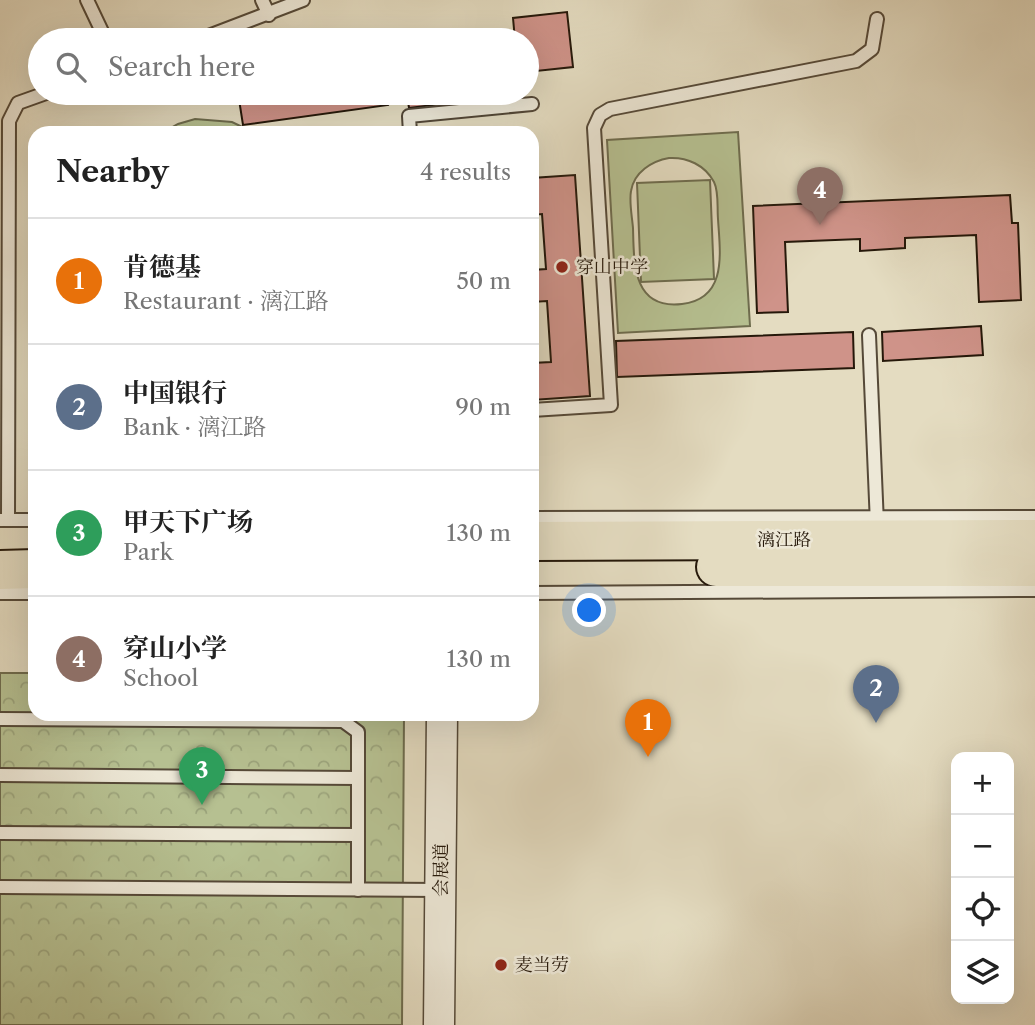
<!DOCTYPE html>
<meta charset="utf-8">
<style>
body{margin:0;font-family:"Libre Caslon Text","Noto Serif SC",serif;background:#f2f2f2;color:#222}
.controls{position:absolute;right:21px;bottom:21px;display:grid;overflow:hidden;border-radius:14px;box-shadow:0 7px 28px #0002}
.controls button{width:63px;height:63px;display:grid;place-items:center;padding:0;border:0;border-bottom:2px solid #e0e0e0;background:#fff;color:#222;font:35px sans-serif}
.you{position:absolute;left:590px;top:611px;width:24px;height:24px;margin:-18px;border:5px solid #fff;border-radius:50%;background:#1a73e8;box-shadow:0 0 0 10px #1a73e833}
.badge{display:grid;place-items:center;width:46px;height:46px;border-radius:50%;background:#111827;color:#fff;font-size:23px;font-weight:700}
.pin{position:absolute;translate:-50% -58px;filter:drop-shadow(0 2px 4px #0008)}
.pin::after{content:'';position:absolute;top:37px;width:24px;height:21px;background:inherit;clip-path:polygon(0 0,100% 0,50% 100%)}
.list{margin:0;padding:0;list-style:none}
h2{display:flex;justify-content:space-between;align-items:center;height:91px;margin:0;padding:0 28px;font-size:30px}
h2 small{font-size:23px;font-weight:400;color:#767676}
.list li{display:grid;grid-template-columns:46px 1fr auto;gap:21px;align-items:center;box-sizing:border-box;height:126px;padding:0 28px;border-top:2px solid #e0e0e0}
.list b{display:block;font-size:26px;white-space:nowrap}
.list p{margin:0;font-size:23px;white-space:nowrap;color:#767676}
.list em{font-size:23px;font-style:normal;color:#767676}
.icon{flex:none;width:38px;height:38px;fill:none;stroke:currentColor;stroke-width:2;stroke-linecap:round;stroke-linejoin:round}
.map{position:relative;flex:none;width:1035px;height:1025px;overflow:hidden}
.search{position:absolute;background:#fff;box-shadow:0 7px 28px #0002;left:28px;top:28px;width:511px;height:77px;display:flex;align-items:center;gap:18px;box-sizing:border-box;padding:0 24px;border-radius:38px;color:#767676;font-size:26px}
.panel{position:absolute;background:#fff;box-shadow:0 7px 28px #0002;left:28px;top:126px;width:511px;height:595px;border-radius:21px}
.map>svg:first-child{display:block}
.green{fill:#b6c091;stroke:#6e6c4e;stroke-width:2;fill-rule:evenodd}
.park{fill:url(#park-crowns);stroke:#6e6c4e;stroke-width:2}
.building{fill:#cf9389;stroke:#25180a;stroke-width:2}
.lines{fill:none;stroke-linecap:round;stroke-linejoin:round}
.service-casing{stroke:#554938;stroke-width:16}
.tertiary-casing{stroke:#554938;stroke-width:33}
.trunk-casing{stroke:#25180a;stroke-width:42}
.service{stroke:#ede8d7;stroke-width:12}
.tertiary{stroke:#ede8d7;stroke-width:30}
.trunk{stroke:#e4dcc1;stroke-width:38}
.poi-dot{fill:#8f2418;stroke:#ede8d7;stroke-width:2.5}
.labels{text-anchor:middle;dominant-baseline:central;stroke-width:5;stroke-linejoin:round;paint-order:stroke}
.poi-label{font-size:18px;fill:#25180a;stroke:#ede8d7;text-anchor:start}
.street-label{font-size:18px;fill:#25180a;stroke:#ede8d7}
</style>
<div class="map">
<svg width="1035" height="1025" viewBox="0 0 1035 1025">
<defs>
<pattern id="park-crowns" width="20" height="18" patternUnits="userSpaceOnUse" patternTransform="scale(1.75)"><rect width="20" height="18" fill="#b6c091"/><path d="M2 6a3 3 0 1 1 6 0M12 15a3 3 0 1 1 6 0" fill="none" stroke="#9ca47c"/></pattern>
</defs>
<rect width="100%" height="100%" fill="#e4dcc1"/>
<filter id="stains"><feTurbulence type="fractalNoise" baseFrequency=".00286" numOctaves="4"/><feColorMatrix values="0 0 0 0 .2 0 0 0 0 .09 0 0 0 0 .02 0 0 0 .5 -.17"/></filter>
<radialGradient id="worn" r=".72"><stop offset=".6" stop-color="#630" stop-opacity="0"/><stop offset="1" stop-color="#630" stop-opacity=".3"/></radialGradient>
<g class="green">
<polygon points="195,119 232,122 255,133 162,133 178,124"/>
<path d="M738,132L750,326L618,333L607,140ZM669,158C687,157 705,165 714,182C719,192 717,207 718,219C720,252 728,299 682,304C632,310 634,262 633,228C632,216 629,202 631,191C634,172 652,161 669,158Z"/>
<polygon points="710,180 714,279 641,282 637,183"/>
</g>
<polygon class="park" points="0,673 35,673 35,714 404,714 402,1025 0,1025"/>
<g class="building">
<polygon points="567,12 573,67 527,72 527,40 515,40 513,18"/>
<polygon points="238,93 386,93 388,105 243,125"/>
<polygon points="398,93 515,93 515,95 409,108 407,95 399,96"/>
<polygon points="575,175 590,396 532,400 532,363 551,362 547,301 532,302 532,270 546,269 542,214 532,215 532,178"/>
<polygon points="1010,195 1012,223 1018,223 1021,300 979,302 976,235 905,238 905,248 860,251 860,239 785,242 788,312 757,313 753,206"/>
<polygon points="981,326 983,355 883,361 882,332"/>
<polygon points="853,332 854,368 617,377 616,341"/>
</g>
<g class="lines">
<g class="service-casing">
<g id="service">
<polyline points="87,0 106,40"/>
<polyline points="262,0 269,15"/>
<polyline points="198,40 303,0"/>
<polyline points="410,133 409,116 532,104"/>
<polyline points="869,335 877,524"/>
<polyline points="532,410 611,405 594,128 600,115 610,109 856,61 872,49 877,19"/>
<polyline points="532,518 1035,517"/>
<polyline points="0,520 35,520"/>
<polyline points="8,520 9,121 18,103 46,93"/>
<polyline points="0,593 35,593"/>
<polyline points="532,593 1035,590"/>
<polyline points="0,719 343,721 358,732 358,890"/>
<polyline points="0,775 358,778"/>
<polyline points="0,833 358,835"/>
<polyline points="0,887 441,890"/>
</g>
</g>
<g class="tertiary-casing">
<polyline id="tertiary" points="439,1025 442,714"/>
</g>
<g class="trunk-casing">
<g id="trunk">
<polyline points="532,541 1035,539"/>
<polyline points="716,567 1035,567"/>
<polyline points="0,570 35,569"/>
</g>
</g>
<use href="#service" class="service"/>
<use href="#tertiary" class="tertiary"/>
<use href="#trunk" class="trunk"/>
</g>
<g class="poi-dot">
<circle cx="562" cy="267" r="7"/>
<circle cx="501" cy="965" r="7"/>
</g>
<g class="labels">
<g class="poi-label">
<text x="576" y="267">穿山中学</text>
<text x="515" y="965">麦当劳</text>
</g>
<g class="street-label">
<text x="784" y="540">漓江路</text>
<text transform="translate(441 870) rotate(-90)">会展道</text>
</g>
</g>
<rect width="100%" height="100%" filter="url(#stains)"/>
<rect width="100%" height="100%" fill="url(#worn)"/>
</svg>
<div class="controls">
<button>+</button>
<button>−</button>
<button><svg class="icon" aria-label="locate" viewBox="0 0 24 24"><circle cx="12" cy="12" r="6"/><path d="M12 2v4M12 18v4M2 12h4M18 12h4"/></svg></button>
<button><svg class="icon" aria-label="layers" viewBox="0 0 24 24"><path d="M12 4l9 5-9 5-9-5zM3 14l9 5 9-5"/></svg></button>
</div>
<div class="you"></div>
<div class="pin badge" style="left:648px;top:757px;background:#e8710a">1</div>
<div class="pin badge" style="left:876px;top:723px;background:#5c6f8a">2</div>
<div class="pin badge" style="left:202px;top:805px;background:#2e9e5b">3</div>
<div class="pin badge" style="left:820px;top:225px;background:#8d6e63">4</div>
<div class="search"><svg class="icon" aria-label="search" viewBox="0 0 24 24"><circle cx="10" cy="10" r="6"/><path d="M15 15l6 6"/></svg>Search here</div>
<section class="panel">
<h2>Nearby<small>4 results</small></h2>
<ul class="list">
<li><span class="badge" style="background:#e8710a">1</span><div><b>肯德基</b><p>Restaurant · 漓江路</p></div><em>50 m</em></li>
<li><span class="badge" style="background:#5c6f8a">2</span><div><b>中国银行</b><p>Bank · 漓江路</p></div><em>90 m</em></li>
<li><span class="badge" style="background:#2e9e5b">3</span><div><b>甲天下广场</b><p>Park</p></div><em>130 m</em></li>
<li><span class="badge" style="background:#8d6e63">4</span><div><b>穿山小学</b><p>School</p></div><em>130 m</em></li>
</ul>
</section>
</div>
